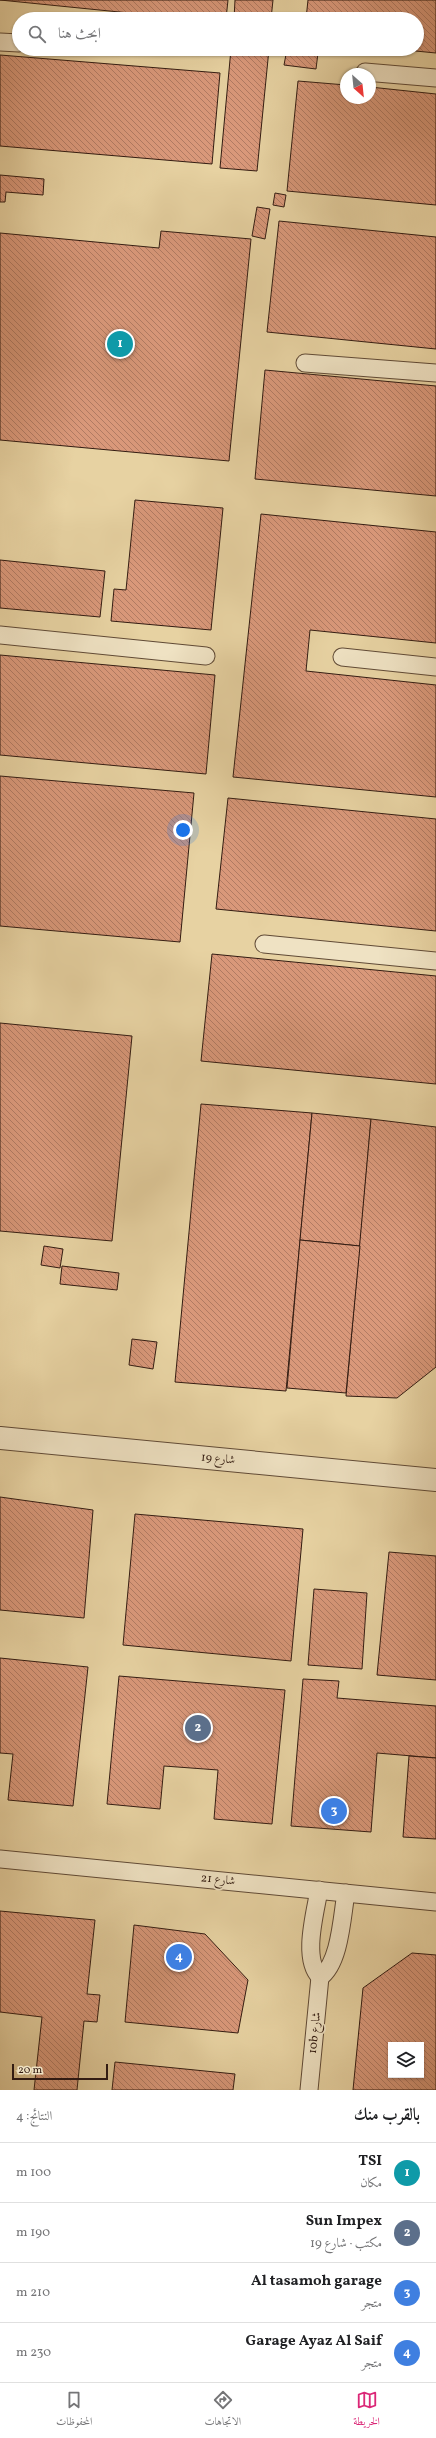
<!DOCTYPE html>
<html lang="ar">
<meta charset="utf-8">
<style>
body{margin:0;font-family:Vollkorn,Amiri,serif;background:#f6f6f6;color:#202124;direction:rtl}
.controls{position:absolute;right:12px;bottom:12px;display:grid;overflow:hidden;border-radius:0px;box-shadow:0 1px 3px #0004}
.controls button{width:36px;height:36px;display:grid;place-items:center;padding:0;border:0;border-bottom:1px solid #e0e0e0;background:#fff;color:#202124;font:20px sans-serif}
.compass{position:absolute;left:340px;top:68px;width:36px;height:36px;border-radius:50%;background:#fff;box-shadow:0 1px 3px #0004;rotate:153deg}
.scale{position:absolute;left:12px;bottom:10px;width:96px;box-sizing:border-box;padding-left:4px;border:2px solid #331c12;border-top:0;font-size:11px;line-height:14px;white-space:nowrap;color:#331c12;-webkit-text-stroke:3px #efe2c3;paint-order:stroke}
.you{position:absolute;left:183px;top:830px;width:14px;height:14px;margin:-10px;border:3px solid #fff;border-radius:50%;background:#1a73e8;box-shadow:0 0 0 6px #1a73e833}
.badge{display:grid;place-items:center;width:26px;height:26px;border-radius:50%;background:#db2777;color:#fff;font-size:13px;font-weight:700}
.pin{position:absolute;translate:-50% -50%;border:2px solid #fff;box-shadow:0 1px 4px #0006}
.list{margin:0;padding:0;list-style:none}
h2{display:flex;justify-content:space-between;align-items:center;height:52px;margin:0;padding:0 16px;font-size:17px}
h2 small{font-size:13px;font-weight:400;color:#757577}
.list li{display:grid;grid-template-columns:26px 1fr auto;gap:12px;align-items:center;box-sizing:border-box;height:60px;padding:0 16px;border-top:1px solid #e0e0e0}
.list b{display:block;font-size:15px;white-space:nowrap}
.list p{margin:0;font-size:13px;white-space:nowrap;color:#757577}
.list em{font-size:13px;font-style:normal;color:#757577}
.icon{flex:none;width:22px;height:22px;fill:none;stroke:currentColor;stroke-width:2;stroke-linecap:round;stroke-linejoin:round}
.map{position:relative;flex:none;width:436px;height:2090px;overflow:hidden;direction:ltr}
.search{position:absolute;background:#fff;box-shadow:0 1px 3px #0004;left:12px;right:12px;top:12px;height:44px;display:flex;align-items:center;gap:10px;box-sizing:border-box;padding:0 14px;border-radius:22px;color:#757577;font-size:15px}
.sheet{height:292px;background:#fff}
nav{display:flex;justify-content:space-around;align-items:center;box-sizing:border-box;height:56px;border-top:1px solid #e0e0e0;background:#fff;font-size:11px;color:#757577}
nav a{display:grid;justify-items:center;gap:2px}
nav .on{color:#db2777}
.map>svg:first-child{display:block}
.building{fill:url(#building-back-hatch);stroke:#331c12;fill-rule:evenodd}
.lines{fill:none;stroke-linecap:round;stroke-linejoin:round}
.service-casing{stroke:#604a36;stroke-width:19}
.minor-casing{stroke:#604a36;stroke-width:24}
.service{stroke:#efe2c3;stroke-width:17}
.minor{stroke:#efe2c3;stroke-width:22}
.labels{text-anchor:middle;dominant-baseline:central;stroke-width:3.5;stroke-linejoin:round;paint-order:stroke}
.street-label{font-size:12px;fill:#331c12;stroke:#efe2c3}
</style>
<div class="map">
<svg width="436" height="2090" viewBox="0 0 436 2090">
<defs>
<pattern id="building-back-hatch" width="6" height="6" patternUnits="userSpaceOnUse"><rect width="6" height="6" fill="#d9987a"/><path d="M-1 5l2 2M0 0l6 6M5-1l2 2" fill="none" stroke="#b17b63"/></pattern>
</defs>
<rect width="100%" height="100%" fill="#e7d2a2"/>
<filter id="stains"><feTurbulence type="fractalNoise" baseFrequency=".005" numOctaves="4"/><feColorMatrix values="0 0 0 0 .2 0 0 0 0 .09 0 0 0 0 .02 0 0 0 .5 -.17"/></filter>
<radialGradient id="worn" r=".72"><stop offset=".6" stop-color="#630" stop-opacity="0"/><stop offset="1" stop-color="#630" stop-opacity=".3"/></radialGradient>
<g class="building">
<polygon points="0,0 228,0 226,19 169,19 169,17"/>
<polygon points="235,0 273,0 271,19 234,19"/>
<polygon points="308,0 436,0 436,53 395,49 417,49 417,19 306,19"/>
<polygon points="231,49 269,49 257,171 220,168"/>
<polygon points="287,49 318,53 316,69 284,65"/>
<polygon points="0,55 220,73 212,164 0,146"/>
<polygon points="298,81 346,85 346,98 370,98 370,87 436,94 436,205 287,191"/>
<polygon points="0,175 44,179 43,195 6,192 5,202 0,202"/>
<polygon points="275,193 286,195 284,207 273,205"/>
<polygon points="257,207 270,209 265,239 252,236"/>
<polygon points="279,221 436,237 436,349 267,332"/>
<polygon points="161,231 251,239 229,461 0,440 0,233 159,248"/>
<polygon points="265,370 436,386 436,496 255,479"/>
<polygon points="135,500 223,508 211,630 111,621 114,589 126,590"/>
<polygon points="261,514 436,532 436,643 310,630 306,671 436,685 436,797 233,777"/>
<polygon points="0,560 105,571 100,617 0,608"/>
<polygon points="0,655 215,675 206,774 0,755"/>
<polygon points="0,776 194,793 180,942 0,926"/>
<polygon points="228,798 436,819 436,931 216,909"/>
<polygon points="212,954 436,976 436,1084 201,1061"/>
<polygon points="0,1023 132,1036 112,1241 0,1231"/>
<polygon points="201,1104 312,1113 286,1391 175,1382"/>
<polygon points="312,1113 371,1119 360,1246 300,1240"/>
<polygon points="371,1119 436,1127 436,1367 397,1398 346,1396"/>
<polygon points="300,1240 360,1246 346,1393 287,1388"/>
<polygon points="44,1246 63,1249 60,1268 41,1265"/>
<polygon points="62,1266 119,1273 117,1290 60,1284"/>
<polygon points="132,1339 157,1342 153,1369 129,1365"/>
<polygon points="0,1497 93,1510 84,1618 0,1610"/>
<polygon points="135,1514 303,1529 291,1661 123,1645"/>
<polygon points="389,1552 436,1556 436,1680 377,1675"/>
<polygon points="314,1589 367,1593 362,1669 308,1665"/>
<polygon points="0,1658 88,1667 73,1806 8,1800 13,1754 0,1753"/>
<polygon points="119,1676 285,1690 272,1824 214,1819 218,1770 164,1766 160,1809 107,1804"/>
<polygon points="303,1679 339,1681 337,1698 436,1706 436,1758 377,1753 371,1832 291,1826"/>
<polygon points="409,1756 436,1758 436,1839 403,1837"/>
<polygon points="0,1911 95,1920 87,1994 100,1995 97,2022 84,2021 77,2090 34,2090 42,2017 0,2012"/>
<polygon points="134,1925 205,1934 248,1980 238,2033 125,2022"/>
<path d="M412,1953L436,1955V2090H353L363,1988ZM391,2045H421V2075H391Z"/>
<polygon points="115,2062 235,2074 233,2090 112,2090"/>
</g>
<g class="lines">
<g class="service-casing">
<g id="service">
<polyline points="0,42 19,43"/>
<polyline points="365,72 436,78"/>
<polyline points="305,363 436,373"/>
<polyline points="0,635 206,656"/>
<polyline points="342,657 436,667"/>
<polyline points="264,944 436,961"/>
<polyline points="0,1859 436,1902"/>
<path d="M319,1890C315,1914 302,1959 320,1977"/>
<path d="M320,1977C340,1964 342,1916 346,1893"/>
<polyline points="309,2090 320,1977"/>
</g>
</g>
<g class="minor-casing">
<polyline id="minor" points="0,1438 436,1480"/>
</g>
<use href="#service" class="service"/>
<use href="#minor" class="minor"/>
</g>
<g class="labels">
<g class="street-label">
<text transform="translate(218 1459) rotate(5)">شارع 19</text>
<text transform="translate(218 1880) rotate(6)">شارع 21</text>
<text transform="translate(315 2033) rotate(-84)">10b شارع</text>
</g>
</g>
<rect width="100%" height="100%" filter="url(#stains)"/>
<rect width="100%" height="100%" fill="url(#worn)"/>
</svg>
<div class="controls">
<button><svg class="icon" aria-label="layers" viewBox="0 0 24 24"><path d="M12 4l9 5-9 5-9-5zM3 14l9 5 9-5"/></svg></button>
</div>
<svg class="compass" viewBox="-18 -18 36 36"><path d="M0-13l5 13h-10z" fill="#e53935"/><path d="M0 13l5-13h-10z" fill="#757577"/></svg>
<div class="scale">20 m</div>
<div class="you"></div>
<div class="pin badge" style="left:120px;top:344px;background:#0f9aa8">1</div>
<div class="pin badge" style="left:198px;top:1728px;background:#5c6f8a">2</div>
<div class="pin badge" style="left:334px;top:1811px;background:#3f7fe0">3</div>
<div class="pin badge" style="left:179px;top:1957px;background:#3f7fe0">4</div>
<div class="search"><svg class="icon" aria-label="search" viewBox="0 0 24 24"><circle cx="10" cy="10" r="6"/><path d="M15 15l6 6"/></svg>ابحث هنا</div>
</div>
<section class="sheet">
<h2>بالقرب منك<small>النتائج: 4</small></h2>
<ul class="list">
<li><span class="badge" style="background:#0f9aa8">1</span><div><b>TSI</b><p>مكان</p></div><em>100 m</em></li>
<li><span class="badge" style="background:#5c6f8a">2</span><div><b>Sun Impex</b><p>مكتب · شارع 19</p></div><em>190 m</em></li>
<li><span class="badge" style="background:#3f7fe0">3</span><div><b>Al tasamoh garage</b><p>متجر</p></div><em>210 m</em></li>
<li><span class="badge" style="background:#3f7fe0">4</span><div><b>Garage Ayaz Al Saif</b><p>متجر</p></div><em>230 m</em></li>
</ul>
</section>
<nav>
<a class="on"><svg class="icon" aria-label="map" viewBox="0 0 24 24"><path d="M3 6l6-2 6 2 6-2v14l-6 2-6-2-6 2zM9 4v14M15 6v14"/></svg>الخريطة</a>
<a><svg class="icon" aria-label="directions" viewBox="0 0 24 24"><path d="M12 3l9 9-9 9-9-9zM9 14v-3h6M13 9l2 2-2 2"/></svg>الاتجاهات</a>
<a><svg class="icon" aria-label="saved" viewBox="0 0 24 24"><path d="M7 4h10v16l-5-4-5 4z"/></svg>المحفوظات</a>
</nav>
